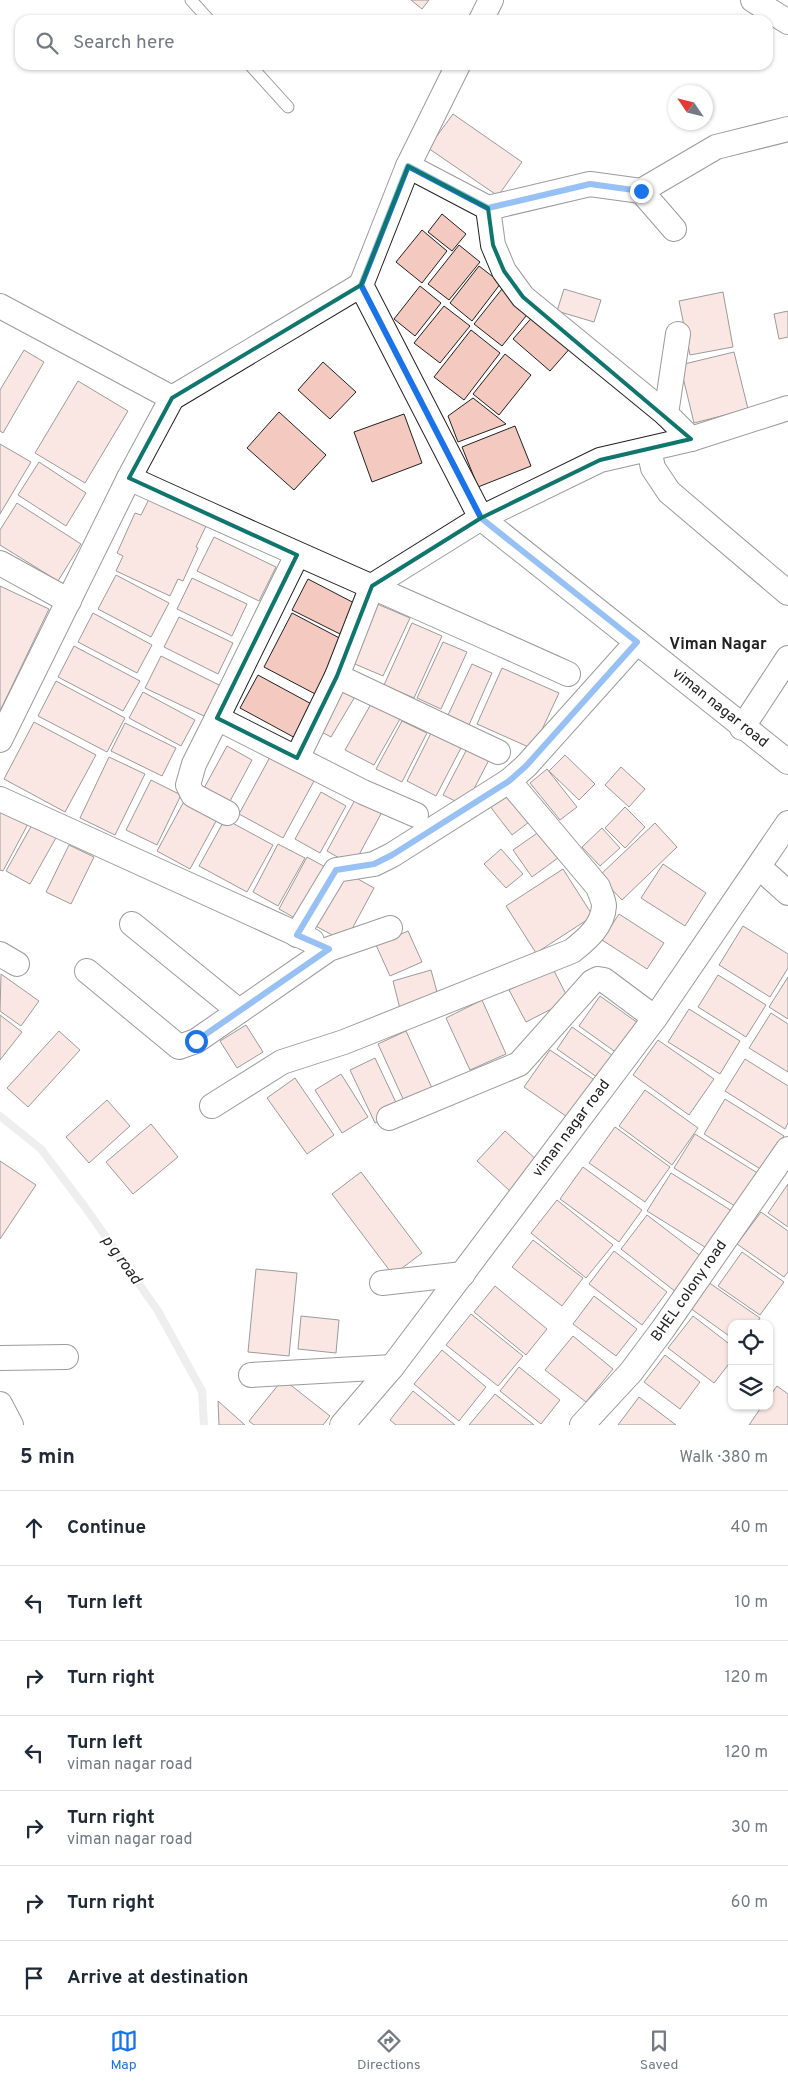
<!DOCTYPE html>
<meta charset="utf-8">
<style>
body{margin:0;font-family:Overpass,sans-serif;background:#f2f2f3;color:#1f2937}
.controls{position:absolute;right:15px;bottom:15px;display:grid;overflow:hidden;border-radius:10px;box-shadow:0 1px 4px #0004}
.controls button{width:45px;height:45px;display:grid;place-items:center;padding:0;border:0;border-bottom:1px solid #e0e1e3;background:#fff;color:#1f2937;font:25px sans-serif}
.compass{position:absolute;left:668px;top:85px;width:45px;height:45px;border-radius:50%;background:#fff;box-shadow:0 1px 4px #0004;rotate:305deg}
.stop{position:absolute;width:15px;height:15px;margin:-11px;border:4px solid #1a73e8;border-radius:50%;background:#fff}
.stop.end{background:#1a73e8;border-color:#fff;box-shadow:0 1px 5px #0008}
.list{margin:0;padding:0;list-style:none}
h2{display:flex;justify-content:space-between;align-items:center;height:65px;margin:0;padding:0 20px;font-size:21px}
h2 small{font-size:16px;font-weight:400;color:#747a83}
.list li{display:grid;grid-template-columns:32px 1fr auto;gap:15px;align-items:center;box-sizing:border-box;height:75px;padding:0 20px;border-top:1px solid #e0e1e3}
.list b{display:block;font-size:19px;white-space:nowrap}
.list p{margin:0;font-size:16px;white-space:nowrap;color:#747a83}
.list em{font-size:16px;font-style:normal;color:#747a83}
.icon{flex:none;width:28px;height:28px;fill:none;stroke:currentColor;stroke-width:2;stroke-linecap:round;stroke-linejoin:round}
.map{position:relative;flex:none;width:788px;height:1425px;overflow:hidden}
.search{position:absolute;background:#fff;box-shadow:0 1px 4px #0004;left:15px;right:15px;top:15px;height:55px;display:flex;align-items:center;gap:12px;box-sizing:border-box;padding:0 18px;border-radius:15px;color:#747a83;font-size:19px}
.sheet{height:590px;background:#fff}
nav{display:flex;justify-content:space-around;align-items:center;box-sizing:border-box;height:70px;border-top:1px solid #e0e1e3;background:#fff;font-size:14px;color:#747a83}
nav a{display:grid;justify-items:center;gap:2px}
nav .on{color:#1a73e8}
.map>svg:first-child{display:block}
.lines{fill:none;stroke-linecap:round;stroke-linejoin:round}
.stream{stroke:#d9d9d9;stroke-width:8}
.building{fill:#f3c9c0;stroke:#222}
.service-casing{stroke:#222;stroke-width:13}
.minor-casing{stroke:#222;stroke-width:26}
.service{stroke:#fff;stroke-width:11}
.minor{stroke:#fff;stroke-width:24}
.route{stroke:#1a73e8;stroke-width:6}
.marked{fill:none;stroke:#0f766e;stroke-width:4;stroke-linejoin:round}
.labels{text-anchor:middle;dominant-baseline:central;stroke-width:4;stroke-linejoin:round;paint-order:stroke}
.street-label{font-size:15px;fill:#222;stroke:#fff}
.neighbourhood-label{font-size:16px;font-weight:bold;fill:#222;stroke:#fff}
.water-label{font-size:16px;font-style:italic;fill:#222;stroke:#fff}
</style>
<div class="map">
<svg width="788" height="1425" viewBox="0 0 788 1425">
<rect width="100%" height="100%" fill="#fff"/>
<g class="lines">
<polyline class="stream" points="0,1116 41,1149 85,1207 158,1311 202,1391 204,1425"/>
</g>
<g class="building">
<polygon points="411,0 429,0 422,9"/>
<polygon points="453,114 522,162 498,196 428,148"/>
<polygon points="442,214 466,234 452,251 428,232"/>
<polygon points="422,230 447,251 422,283 396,262"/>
<polygon points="459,245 480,262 449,300 428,284"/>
<polygon points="479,266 501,283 472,321 450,303"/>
<polygon points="420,286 441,303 415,336 394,319"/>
<polygon points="502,289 530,311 502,346 474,324"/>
<polygon points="564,289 601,300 594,322 557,311"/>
<polygon points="723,292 733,347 690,355 679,301"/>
<polygon points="444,306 470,326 440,363 414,343"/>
<polygon points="788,311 788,337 779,339 774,314"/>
<polygon points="535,314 572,346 550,371 513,339"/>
<polygon points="471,330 500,353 464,400 434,377"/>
<polygon points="24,350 44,362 3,433 0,431 0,390"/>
<polygon points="734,352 748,409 694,423 680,365"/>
<polygon points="505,354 531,375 499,415 473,394"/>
<polygon points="323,362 356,392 330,419 298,390"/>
<polygon points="78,381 128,411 85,483 35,453"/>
<polygon points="473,398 506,424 458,442 448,416"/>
<polygon points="279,412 326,455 294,490 247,448"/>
<polygon points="404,414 422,463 372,482 354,432"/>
<polygon points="515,426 531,466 478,487 462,447"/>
<polygon points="0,444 31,462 0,514"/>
<polygon points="39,462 86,493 66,526 18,495"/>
<polygon points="149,499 206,526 196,547 198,548 183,581 178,579 170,596 116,571 123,556 117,553 135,513 141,515"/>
<polygon points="17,503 81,544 58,581 0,545 0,530"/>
<polygon points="214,537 276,567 259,601 197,571"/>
<polygon points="116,575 169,603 151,637 98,609"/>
<polygon points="192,578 247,604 232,636 177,609"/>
<polygon points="308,579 358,605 342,635 292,610"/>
<polygon points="0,586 49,609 0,711"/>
<polygon points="375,603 410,618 383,676 348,661"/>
<polygon points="93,613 152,645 137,673 78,642"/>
<polygon points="292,613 347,642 319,696 264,667"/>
<polygon points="179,617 233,643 218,674 164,647"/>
<polygon points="412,623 442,636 414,698 384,685"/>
<polygon points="443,642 467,652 441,709 417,698"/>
<polygon points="74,646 140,681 123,711 58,677"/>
<polygon points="161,656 221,686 206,717 145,688"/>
<polygon points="472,664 492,673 469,725 448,715"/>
<polygon points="502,668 559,693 533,749 477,724"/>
<polygon points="258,675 317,707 299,740 240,708"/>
<polygon points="56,681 125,718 107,752 38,716"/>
<polygon points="339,685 356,695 331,737 314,728"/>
<polygon points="143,692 195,720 181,746 129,718"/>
<polygon points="371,704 400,719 374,765 345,750"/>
<polygon points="402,721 427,733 402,782 376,769"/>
<polygon points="34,722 96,755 65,812 4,779"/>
<polygon points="125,723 176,748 162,776 111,751"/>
<polygon points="431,733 461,748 436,796 407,781"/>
<polygon points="227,746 252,760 229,803 203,790"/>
<polygon points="468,747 490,758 465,806 443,795"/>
<polygon points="565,755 595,784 579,800 549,771"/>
<polygon points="109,757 145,774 115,835 80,818"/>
<polygon points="270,757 314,781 283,838 239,814"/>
<polygon points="621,767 645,789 629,807 605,785"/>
<polygon points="547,769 577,807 560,820 530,783"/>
<polygon points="151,780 181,795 157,845 126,830"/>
<polygon points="509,789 533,819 512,835 489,805"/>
<polygon points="321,792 346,806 320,853 295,839"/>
<polygon points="188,794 221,812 190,869 157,851"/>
<polygon points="356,798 382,812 353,866 327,851"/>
<polygon points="0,807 29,822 3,871 0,870"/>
<polygon points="625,807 645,827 625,848 605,828"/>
<polygon points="225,819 273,845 247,892 199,866"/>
<polygon points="33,823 57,836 30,884 6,871"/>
<polygon points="655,823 677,847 622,900 599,876"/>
<polygon points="602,828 620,848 600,866 582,847"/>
<polygon points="543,829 562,855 532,877 513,850"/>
<polygon points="278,844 305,858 278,906 253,892"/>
<polygon points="69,845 94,857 71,904 46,892"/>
<polygon points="501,849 523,874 506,888 484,864"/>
<polygon points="307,857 329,869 300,921 279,909"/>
<polygon points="663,864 706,893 685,926 641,898"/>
<polygon points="563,869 593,916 536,953 506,906"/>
<polygon points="342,870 374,888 345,942 312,924"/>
<polygon points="619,914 664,943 647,969 602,940"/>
<polygon points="743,926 788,954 788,968 770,997 719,965"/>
<polygon points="408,931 422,962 390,976 376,945"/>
<polygon points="552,967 569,1000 526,1022 509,990"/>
<polygon points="431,970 440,1003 401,1013 393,981"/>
<polygon points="1,974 39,1001 21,1026 0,1011"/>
<polygon points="718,975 766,1005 746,1037 698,1007"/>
<polygon points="788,977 788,1019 769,1007"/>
<polygon points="600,996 638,1023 617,1053 579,1026"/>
<polygon points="482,1000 506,1054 470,1070 446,1018"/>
<polygon points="689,1009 740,1041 720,1074 668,1042"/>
<polygon points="771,1013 788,1024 788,1072 749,1048"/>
<polygon points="0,1015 22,1032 0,1060"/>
<polygon points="246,1025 263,1052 237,1068 220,1041"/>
<polygon points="572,1027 619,1060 604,1082 557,1049"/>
<polygon points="59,1031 80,1050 28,1107 7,1088"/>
<polygon points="406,1031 432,1088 404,1101 378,1044"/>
<polygon points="658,1040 714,1079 689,1115 633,1075"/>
<polygon points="550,1050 599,1083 573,1121 524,1087"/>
<polygon points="375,1058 400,1111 375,1123 350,1070"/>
<polygon points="745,1059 788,1086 788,1123 785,1129 725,1091"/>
<polygon points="341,1074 368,1117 342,1133 315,1090"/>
<polygon points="295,1078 334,1135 307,1154 267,1098"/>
<polygon points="645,1090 698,1128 672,1165 619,1126"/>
<polygon points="725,1099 784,1136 762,1170 704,1134"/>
<polygon points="107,1100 130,1126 89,1163 66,1137"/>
<polygon points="151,1124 178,1157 133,1194 106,1162"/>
<polygon points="615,1127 670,1167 645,1202 589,1163"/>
<polygon points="505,1131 538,1161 511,1192 477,1161"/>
<polygon points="695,1134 759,1174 738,1208 674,1168"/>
<polygon points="0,1161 36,1185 0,1239"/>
<polygon points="583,1167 642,1210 619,1242 560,1199"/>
<polygon points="361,1172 422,1253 393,1275 332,1194"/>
<polygon points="671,1173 732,1211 708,1249 647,1211"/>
<polygon points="788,1184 788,1227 768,1213"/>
<polygon points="557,1200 613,1245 586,1278 531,1233"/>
<polygon points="761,1212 788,1231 788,1272 784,1277 737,1244"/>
<polygon points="647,1215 702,1257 676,1292 621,1249"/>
<polygon points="533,1240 583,1278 562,1306 512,1267"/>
<polygon points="614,1251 667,1292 642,1325 589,1284"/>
<polygon points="742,1252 784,1282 760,1315 718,1286"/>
<polygon points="256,1269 297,1273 289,1356 248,1352"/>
<polygon points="708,1282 760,1318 756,1324 732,1324 732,1338 690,1308"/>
<polygon points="495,1286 547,1329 526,1355 474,1312"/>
<polygon points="594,1296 637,1329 616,1356 573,1324"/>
<polygon points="471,1314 523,1356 498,1386 446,1345"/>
<polygon points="301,1316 339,1320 336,1353 298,1349"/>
<polygon points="693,1316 732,1346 732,1360 714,1383 668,1348"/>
<polygon points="573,1336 613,1369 586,1402 545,1370"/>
<polygon points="442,1350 486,1387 459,1421 414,1384"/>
<polygon points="665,1355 700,1382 680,1409 644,1382"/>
<polygon points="519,1367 560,1400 541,1424 500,1391"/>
<polygon points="283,1379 330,1416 323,1425 254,1425 249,1421"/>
<polygon points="777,1386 788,1394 788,1425 749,1425 762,1406 769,1406 769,1397"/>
<polygon points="413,1391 455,1425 396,1425 390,1420"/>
<polygon points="495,1394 534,1425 469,1425"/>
<polygon points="639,1397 676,1425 618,1425"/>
<polygon points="218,1401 245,1425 219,1425"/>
</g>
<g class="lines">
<g class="service-casing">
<g id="service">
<polyline points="191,0 209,20"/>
<polyline points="250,65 288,107"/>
</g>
</g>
<g class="minor-casing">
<g id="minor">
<polyline points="753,0 788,22"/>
<polyline points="481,20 491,0"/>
<path id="s1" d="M458,65L408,166L361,285L481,518L788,762"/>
<polyline points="408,166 488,208 493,245 504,271 523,297 666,414 691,439"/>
<polyline points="641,191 674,229"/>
<polyline points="488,208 590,184 641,191 716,147 788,129"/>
<polyline points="0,306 172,398"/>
<polyline points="666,414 678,334"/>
<polyline points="649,449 653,468 669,492 788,593"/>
<path d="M129,478C275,545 422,608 568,674"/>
<polyline points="0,563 69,601"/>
<polyline points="337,676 498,752"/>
<polyline points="217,718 297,555"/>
<polyline points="742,728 788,658"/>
<polyline points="0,740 129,478 172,398 361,285"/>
<polyline points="297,758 337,676 372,586 481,518 600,460 691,439 788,408"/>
<polyline points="0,799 312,941"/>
<polyline points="227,813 193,795 188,785 194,764 217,718 363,792 416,815"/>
<polyline points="759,867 788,893"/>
<polyline points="132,924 239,1011"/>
<polyline points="297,935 336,870 374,864 392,855 509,781 526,766 637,642"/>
<polyline points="0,954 17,964"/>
<polyline points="87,971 179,1047 196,1041 329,949 390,928"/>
<path d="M212,1106L282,1062L344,1042L572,951C586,940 603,926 604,906C604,901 600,893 598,887L509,781"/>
<polyline points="389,1118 519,1064 592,982 598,979 604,980 655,1018"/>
<polyline points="382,1283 463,1274"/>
<polyline points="0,1358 66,1357"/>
<polyline points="251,1375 392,1367"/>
<polyline points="0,1404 11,1425"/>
<path id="s2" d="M342,1425L392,1367L655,1018L788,823"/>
<path id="s3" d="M582,1425L631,1372L663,1329L788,1149"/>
</g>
</g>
<use href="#service" class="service"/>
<use href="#minor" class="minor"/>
</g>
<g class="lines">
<polyline class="route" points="196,1041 329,949 297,935 336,870 374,864 392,855 509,781 526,766 637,642 481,518 361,285 408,166 488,208 590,184 641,191"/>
</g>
<path d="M0 0H788V1425H0ZM408,166L488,208L493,245L504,271L523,297L691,439L600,460L481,518L372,586L337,676L297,758L217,718L297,555L129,478L172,398L361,285Z" fill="#fff" fill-opacity=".55" fill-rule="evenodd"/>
<path class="marked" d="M408,166L488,208L493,245L504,271L523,297L691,439L600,460L481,518L372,586L337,676L297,758L217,718L297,555L129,478L172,398L361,285Z"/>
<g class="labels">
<g class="street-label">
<text stroke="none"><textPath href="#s1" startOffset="808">viman nagar road</textPath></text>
<text stroke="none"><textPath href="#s2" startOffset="375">viman nagar road</textPath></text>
<text stroke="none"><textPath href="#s3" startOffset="172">BHEL colony road</textPath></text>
</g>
<g class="neighbourhood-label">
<text x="718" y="645">Viman Nagar</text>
</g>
<g class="water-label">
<text transform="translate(121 1260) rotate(54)">p g road</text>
</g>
</g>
</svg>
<div class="controls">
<button><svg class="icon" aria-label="locate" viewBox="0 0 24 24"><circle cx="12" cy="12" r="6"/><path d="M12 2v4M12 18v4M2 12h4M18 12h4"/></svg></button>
<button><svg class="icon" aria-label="layers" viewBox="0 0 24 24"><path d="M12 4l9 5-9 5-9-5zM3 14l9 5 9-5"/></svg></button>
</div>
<svg class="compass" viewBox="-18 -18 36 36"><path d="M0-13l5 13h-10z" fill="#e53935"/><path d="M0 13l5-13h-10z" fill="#747a83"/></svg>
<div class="stop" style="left:196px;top:1041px"></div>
<div class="stop end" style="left:641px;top:191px"></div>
<div class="search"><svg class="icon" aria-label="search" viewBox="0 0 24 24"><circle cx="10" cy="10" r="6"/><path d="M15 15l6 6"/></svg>Search here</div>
</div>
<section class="sheet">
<h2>5 min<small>Walk · 380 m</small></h2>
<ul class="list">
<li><svg class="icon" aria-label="ahead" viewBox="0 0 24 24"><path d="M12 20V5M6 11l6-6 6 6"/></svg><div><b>Continue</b></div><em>40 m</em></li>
<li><svg class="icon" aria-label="left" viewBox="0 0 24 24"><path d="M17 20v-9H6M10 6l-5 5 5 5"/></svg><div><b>Turn left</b></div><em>10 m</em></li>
<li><svg class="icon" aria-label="right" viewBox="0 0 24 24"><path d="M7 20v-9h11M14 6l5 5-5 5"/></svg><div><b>Turn right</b></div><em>120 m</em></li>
<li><svg class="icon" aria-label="left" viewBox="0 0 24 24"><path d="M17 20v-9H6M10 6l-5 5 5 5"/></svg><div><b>Turn left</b><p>viman nagar road</p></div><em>120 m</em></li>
<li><svg class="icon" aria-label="right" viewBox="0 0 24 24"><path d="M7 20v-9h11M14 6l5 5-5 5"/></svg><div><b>Turn right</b><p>viman nagar road</p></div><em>30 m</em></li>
<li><svg class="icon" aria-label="right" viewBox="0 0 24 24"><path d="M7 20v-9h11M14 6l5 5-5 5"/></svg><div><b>Turn right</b></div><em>60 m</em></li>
<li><svg class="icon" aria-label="arrive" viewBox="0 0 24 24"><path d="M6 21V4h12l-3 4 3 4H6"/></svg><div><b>Arrive at destination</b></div></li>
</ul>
</section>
<nav>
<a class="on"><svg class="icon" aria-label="map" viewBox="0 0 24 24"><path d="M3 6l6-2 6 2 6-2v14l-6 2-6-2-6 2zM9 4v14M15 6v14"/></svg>Map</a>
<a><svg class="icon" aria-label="directions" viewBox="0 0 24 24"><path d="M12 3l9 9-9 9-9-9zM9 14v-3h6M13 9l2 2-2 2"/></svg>Directions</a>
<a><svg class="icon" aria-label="saved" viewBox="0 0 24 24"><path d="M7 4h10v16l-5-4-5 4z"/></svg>Saved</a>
</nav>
